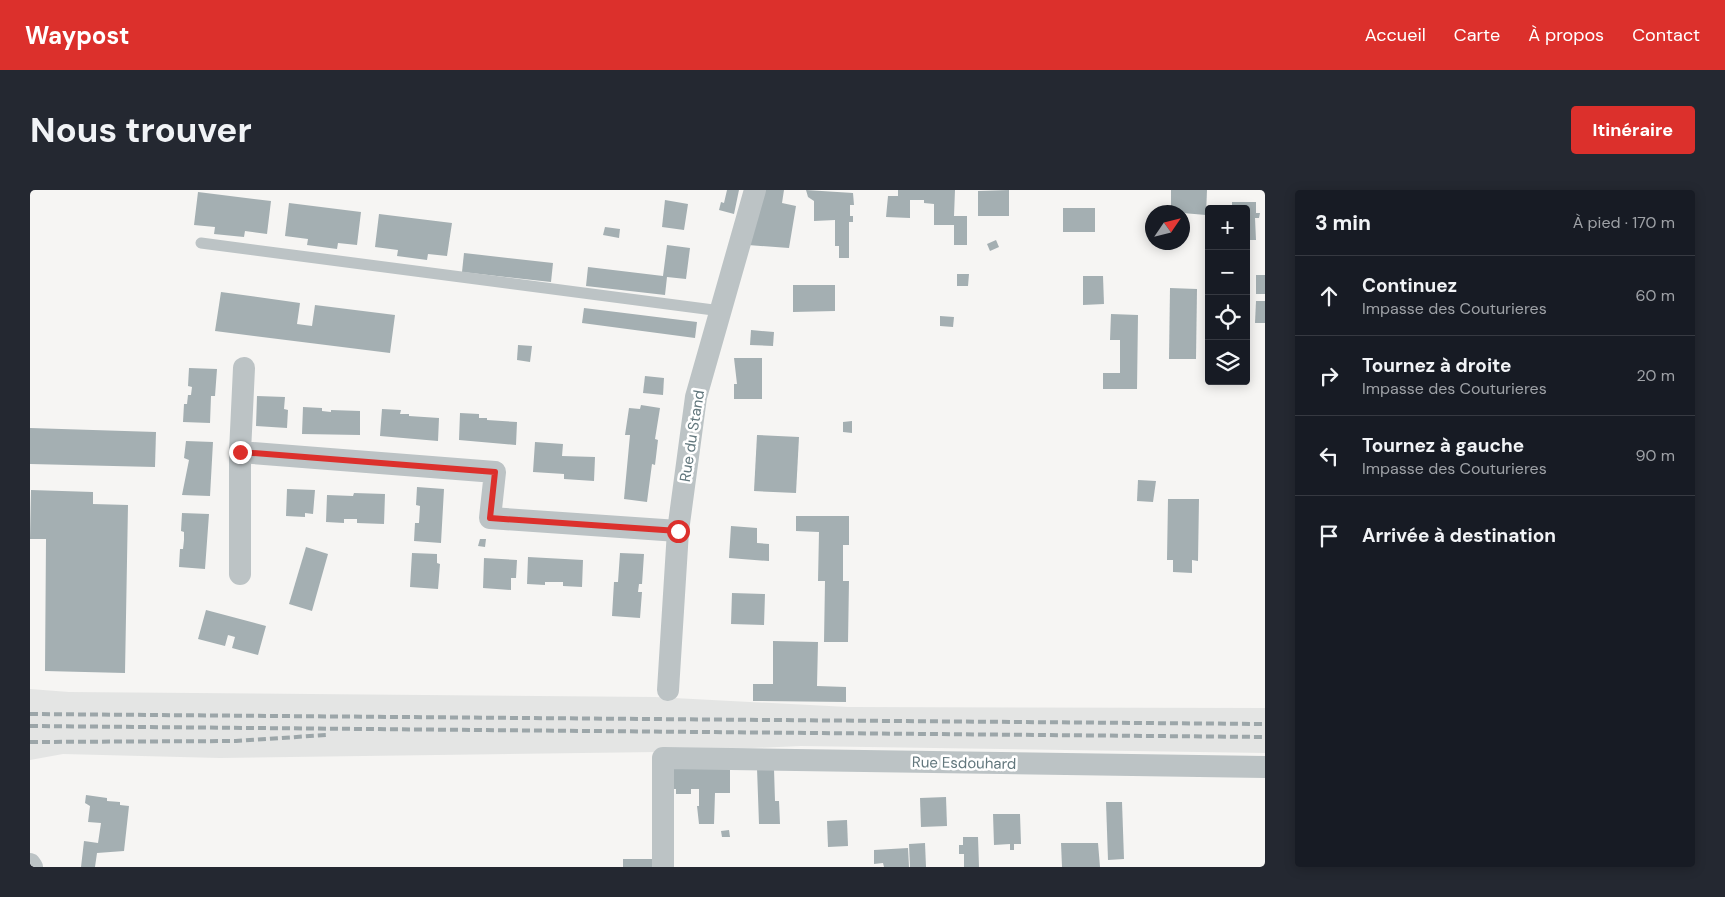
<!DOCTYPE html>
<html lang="fr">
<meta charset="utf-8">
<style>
body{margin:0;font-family:"DM Sans",sans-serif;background:#242831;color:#f1f3f6}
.controls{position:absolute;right:15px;top:15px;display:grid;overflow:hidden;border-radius:5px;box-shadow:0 2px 12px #0003}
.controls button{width:45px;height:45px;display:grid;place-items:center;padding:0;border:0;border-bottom:1px solid #363941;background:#171b24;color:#f1f3f6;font:25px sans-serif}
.compass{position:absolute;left:1115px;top:15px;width:45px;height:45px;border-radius:50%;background:#171b24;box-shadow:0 2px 12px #0003;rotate:55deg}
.stop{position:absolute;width:15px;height:15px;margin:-11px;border:4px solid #dc302c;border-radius:50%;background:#fff}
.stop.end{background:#dc302c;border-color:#fff;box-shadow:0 1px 5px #0008}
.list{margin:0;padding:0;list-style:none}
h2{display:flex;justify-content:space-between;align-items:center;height:65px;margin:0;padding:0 20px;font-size:21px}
h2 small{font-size:16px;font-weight:400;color:#9ea1a6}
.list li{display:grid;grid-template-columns:32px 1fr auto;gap:15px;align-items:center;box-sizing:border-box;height:80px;padding:0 20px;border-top:1px solid #363941}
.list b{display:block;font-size:19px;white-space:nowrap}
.list p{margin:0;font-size:16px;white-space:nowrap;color:#9ea1a6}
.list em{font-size:16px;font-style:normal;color:#9ea1a6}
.icon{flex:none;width:28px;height:28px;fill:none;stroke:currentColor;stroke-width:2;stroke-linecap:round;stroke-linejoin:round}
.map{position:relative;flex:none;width:1235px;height:677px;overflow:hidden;border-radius:5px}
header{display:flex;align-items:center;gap:30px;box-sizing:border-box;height:70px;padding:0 25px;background:#dc302c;color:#fff}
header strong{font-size:24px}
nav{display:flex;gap:28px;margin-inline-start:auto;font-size:18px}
.intro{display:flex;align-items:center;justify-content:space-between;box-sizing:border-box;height:120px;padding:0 30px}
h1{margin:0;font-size:35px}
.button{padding:12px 22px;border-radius:5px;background:#dc302c;color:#fff;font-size:18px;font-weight:700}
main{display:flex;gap:30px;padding:0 30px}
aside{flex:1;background:#171b24;border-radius:5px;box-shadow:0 2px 12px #0003}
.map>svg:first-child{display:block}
.built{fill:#e4e5e4}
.building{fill:#a4afb2}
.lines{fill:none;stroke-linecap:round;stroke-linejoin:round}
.lane{stroke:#bcc3c5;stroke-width:11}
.street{stroke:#bcc3c5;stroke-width:22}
.rail{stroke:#9ca6a9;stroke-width:4;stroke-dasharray:8 4;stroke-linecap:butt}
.route{stroke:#dc302c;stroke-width:6}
.labels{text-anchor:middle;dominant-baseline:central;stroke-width:5;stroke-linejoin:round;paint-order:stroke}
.street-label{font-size:15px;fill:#62777d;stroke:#fff}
</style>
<header>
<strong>Waypost</strong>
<nav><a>Accueil</a><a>Carte</a><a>À propos</a><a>Contact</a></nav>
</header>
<div class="intro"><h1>Nous trouver</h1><a class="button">Itinéraire</a></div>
<main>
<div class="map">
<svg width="1235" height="677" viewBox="0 0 1235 677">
<rect width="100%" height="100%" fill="#f6f5f3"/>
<polygon class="built" points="0,499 39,502 625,507 818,517 1235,518 1235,563 771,556 627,562 190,568 33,564 0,570"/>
<g class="building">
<polygon points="697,0 709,0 704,24 689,20 691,12 694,13"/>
<polygon points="733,0 754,0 752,13 766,16 759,58 718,55"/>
<polygon points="776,0 823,3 824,15 820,15 820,26 823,26 823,32 819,32 819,68 809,68 809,56 805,56 805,30 784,31 784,11 778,7"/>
<polygon points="868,0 925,0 924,26 937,26 937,55 924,55 924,35 904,35 904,14 894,13 894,10 880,10 880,28 856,27 858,6 868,6"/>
<polygon points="979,0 979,26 948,26 948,1"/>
<polygon points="1141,0 1177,0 1176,25 1141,22"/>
<polygon points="168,2 241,11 237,44 215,41 214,47 184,44 185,37 164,35"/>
<polygon points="635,10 658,14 654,40 632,37"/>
<polygon points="1202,12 1226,12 1226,23 1230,23 1229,28 1225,28 1226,50 1216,50 1216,19 1202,19"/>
<polygon points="259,13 331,22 327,55 308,53 307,59 277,55 278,49 255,46"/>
<rect x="1033" y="18" width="32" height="24"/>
<polygon points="349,24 422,33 417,66 398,64 397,70 367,66 368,60 345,57"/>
<polygon points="575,37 590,39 589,48 573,45"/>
<polygon points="966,50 969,57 960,61 957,54"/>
<polygon points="1130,52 1140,52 1140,56 1130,55"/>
<polygon points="637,55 660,58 656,89 637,87 635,105 556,96 558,77 633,86"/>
<polygon points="434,63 523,73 521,92 432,82"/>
<polygon points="927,84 939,84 938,96 927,96"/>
<rect x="1226" y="85" width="9" height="19"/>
<polygon points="1053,86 1073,86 1074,114 1053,115"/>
<polygon points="763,95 805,95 805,121 763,122"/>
<polygon points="1140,98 1167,99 1166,169 1139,169"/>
<polygon points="191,102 270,113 267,134 282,136 285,115 365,125 360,163 185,141"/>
<polygon points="1226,111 1235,111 1235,133 1225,133"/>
<polygon points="554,118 667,132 665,148 552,133"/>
<polygon points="1081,124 1108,125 1107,199 1073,199 1073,183 1090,183 1090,150 1080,150"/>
<polygon points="910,126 924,127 923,137 910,136"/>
<polygon points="721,140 744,142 743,156 720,155"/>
<polygon points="488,155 502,156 500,172 487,170"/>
<polygon points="704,168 732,168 732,209 704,209 704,194 707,194"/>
<polygon points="159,178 187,179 185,206 181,206 180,233 153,232 154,214 157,214 158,205 161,205 162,197 158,196"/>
<polygon points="615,186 634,188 633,205 613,203"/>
<polygon points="227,206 255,207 254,219 258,220 257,238 226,236"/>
<polygon points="611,215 630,218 625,249 628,250 625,275 622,274 617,312 594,309 600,245 595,245 599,218 610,219"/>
<polygon points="273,217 292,218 292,221 301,222 301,220 330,221 330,245 272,244"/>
<polygon points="352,219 371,220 370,224 379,224 379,226 409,228 408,251 350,246"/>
<polygon points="430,223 449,224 449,228 457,228 457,230 487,232 486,255 429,250"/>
<polygon points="822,231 822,243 813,242 813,232"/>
<polygon points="0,238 126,242 125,277 0,274"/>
<polygon points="727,245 769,247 766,303 724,301"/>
<polygon points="156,251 183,252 180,306 152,305 159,270 154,268"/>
<polygon points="505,252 533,254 532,266 565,267 564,291 534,289 534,284 503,282"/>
<polygon points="1108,290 1126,291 1123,312 1107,311"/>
<polygon points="387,297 414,299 411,353 384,351 385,333 389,333 390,316 386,315"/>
<polygon points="257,299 285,300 283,324 275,323 275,327 256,326"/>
<polygon points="1,300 63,302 63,314 98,315 95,483 15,481 16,349 0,349"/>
<polygon points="324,303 355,304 354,334 327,333 327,329 314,329 314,333 296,332 297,305 323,306"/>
<polygon points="1138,309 1169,309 1168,371 1162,370 1162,383 1143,382 1143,370 1137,370"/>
<polygon points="152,323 179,324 175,379 149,377 150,359 153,359 154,350 154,342 151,341"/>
<polygon points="766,326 819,326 819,355 813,355 813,391 819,391 818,452 794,452 795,391 788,391 789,342 766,341"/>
<polygon points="701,336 727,338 727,353 739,354 739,371 699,368"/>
<polygon points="450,349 456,349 455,357 448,356"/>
<polygon points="276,357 298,364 282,421 259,414"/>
<polygon points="382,363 407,364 407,373 410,374 408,399 380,397"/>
<polygon points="590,363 614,364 612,394 609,394 608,402 612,402 610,428 582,426 584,392 588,392"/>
<polygon points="498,367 553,370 552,397 533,396 533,392 515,392 515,395 497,394"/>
<polygon points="454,368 487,370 486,388 481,388 481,400 453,398"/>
<polygon points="702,403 735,404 734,435 701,434"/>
<polygon points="176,420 236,436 228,465 202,458 205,447 198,445 195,456 168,449"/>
<polygon points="743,451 788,452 787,496 816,497 816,512 723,511 723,494 743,494"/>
<polygon points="636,578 700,578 700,603 685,603 684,634 669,634 667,616 669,616 669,599 661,599 661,604 646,604 646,599 636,599"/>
<polygon points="727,578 744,579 745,611 749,611 750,634 729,634"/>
<polygon points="56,605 77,608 77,611 90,612 90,615 99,616 94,661 67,663 65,677 51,677 54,651 68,653 71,633 58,632 60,616 55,613"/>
<polygon points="916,607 917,636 891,637 890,608"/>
<polygon points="1076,612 1092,612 1094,669 1078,670"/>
<polygon points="963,624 990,624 991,654 984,654 984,660 980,660 980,654 964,655"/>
<polygon points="817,630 818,656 798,657 797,631"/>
<polygon points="699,640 700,647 692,647 691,641"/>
<polygon points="933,647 948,647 949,677 934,677 934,664 929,664 929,655 933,655"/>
<polygon points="895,653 896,677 880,677 879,654"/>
<polygon points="1031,653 1068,653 1070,677 1032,677"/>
<polygon points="878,658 879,677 854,677 853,673 844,674 844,660"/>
<rect x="593" y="669" width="29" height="8"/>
</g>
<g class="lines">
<polyline class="lane" points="171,53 691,121"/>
<g class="street">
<polyline points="214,178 210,262 465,282 460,328 648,341"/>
<polyline points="210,262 210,384"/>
<polyline points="638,500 648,341 666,207 725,0"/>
<polyline points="0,674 2,677"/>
<polyline points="633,677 633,568 1235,577"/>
</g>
<g class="rail">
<polyline points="0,524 1235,534"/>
<polyline points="0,536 1235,547"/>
<polyline points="0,552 206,551 296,545"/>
</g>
</g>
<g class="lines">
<polyline class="route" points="210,262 465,282 460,328 648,341"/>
</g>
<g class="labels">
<g class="street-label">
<text transform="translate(662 246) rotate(-81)">Rue du Stand</text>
<text transform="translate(934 573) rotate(1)">Rue Esdouhard</text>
</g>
</g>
</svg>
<div class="controls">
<button>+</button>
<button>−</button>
<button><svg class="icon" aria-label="locate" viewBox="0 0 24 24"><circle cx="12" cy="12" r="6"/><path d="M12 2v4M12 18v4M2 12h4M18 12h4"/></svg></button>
<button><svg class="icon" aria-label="layers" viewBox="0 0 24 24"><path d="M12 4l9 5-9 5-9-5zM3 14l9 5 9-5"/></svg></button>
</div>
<svg class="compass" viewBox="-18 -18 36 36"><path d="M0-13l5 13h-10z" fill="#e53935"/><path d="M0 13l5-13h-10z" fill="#9ea1a6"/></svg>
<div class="stop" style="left:648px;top:341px"></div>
<div class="stop end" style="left:210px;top:262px"></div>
</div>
<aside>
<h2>3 min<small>À pied · 170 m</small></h2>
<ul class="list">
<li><svg class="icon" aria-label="ahead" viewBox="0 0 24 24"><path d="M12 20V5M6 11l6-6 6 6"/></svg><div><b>Continuez</b><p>Impasse des Couturieres</p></div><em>60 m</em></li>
<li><svg class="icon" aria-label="right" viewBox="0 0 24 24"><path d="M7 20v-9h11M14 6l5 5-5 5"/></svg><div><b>Tournez à droite</b><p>Impasse des Couturieres</p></div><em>20 m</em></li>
<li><svg class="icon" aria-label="left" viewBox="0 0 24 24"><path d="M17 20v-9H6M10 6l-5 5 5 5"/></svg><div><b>Tournez à gauche</b><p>Impasse des Couturieres</p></div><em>90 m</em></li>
<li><svg class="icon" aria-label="arrive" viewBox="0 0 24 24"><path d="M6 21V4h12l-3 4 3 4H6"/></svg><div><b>Arrivée à destination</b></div></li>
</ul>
</aside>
</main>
